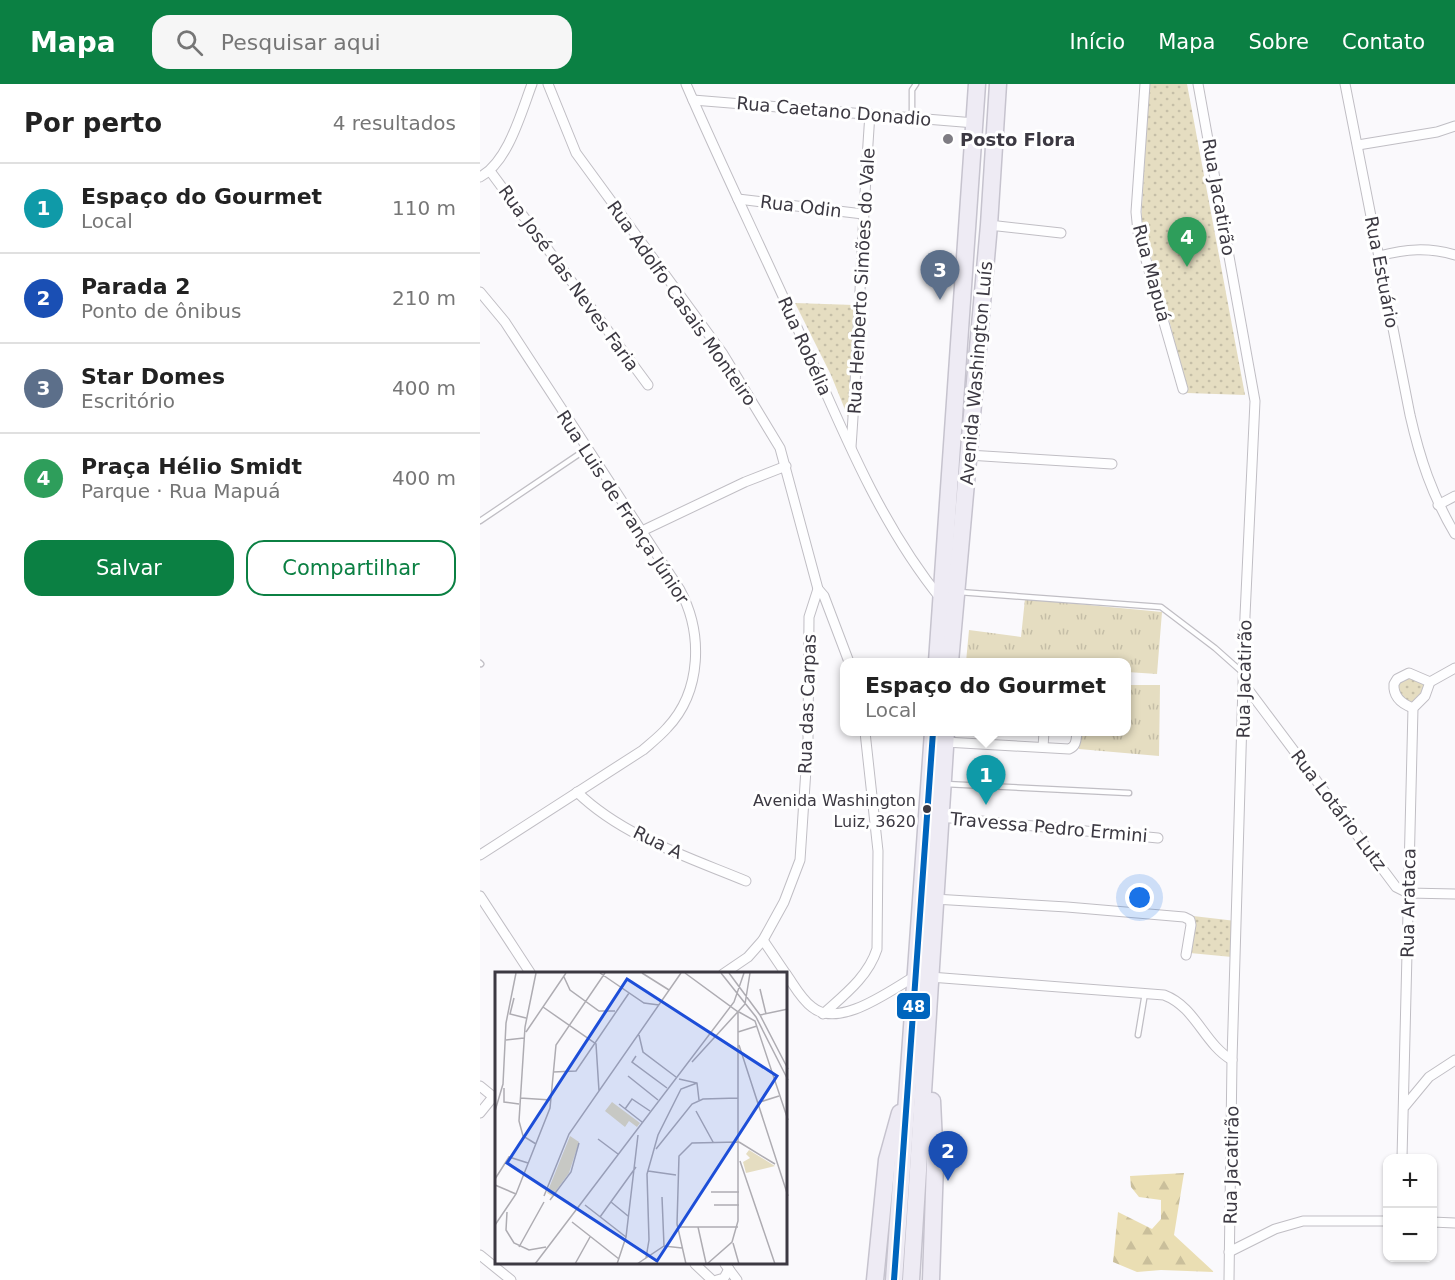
<!DOCTYPE html>
<html lang="pt">
<meta charset="utf-8">
<style>
body{margin:0;font-family:"DejaVu Sans",sans-serif;background:#f6f6f6;color:#222}
.controls{position:absolute;right:18px;bottom:18px;display:grid;overflow:hidden;border-radius:12px;box-shadow:0 2px 4px #0004}
.controls button{width:54px;height:54px;display:grid;place-items:center;padding:0;border:0;border-bottom:2px solid #e0e0e0;background:#fff;color:#222;font:30px sans-serif}
.you{position:absolute;left:660px;top:814px;width:21px;height:21px;margin:-15px;border:4px solid #fff;border-radius:50%;background:#1a73e8;box-shadow:0 0 0 9px #1a73e833}
.badge{display:grid;place-items:center;width:39px;height:39px;border-radius:50%;background:#0b8043;color:#fff;font-size:20px;font-weight:700}
.pin{position:absolute;translate:-50% -50px;filter:drop-shadow(0 2px 3px #0008)}
.pin::after{content:'';position:absolute;top:32px;width:21px;height:18px;background:inherit;clip-path:polygon(0 0,100% 0,50% 100%)}
.popup{position:absolute;left:360px;top:574px;width:291px;height:78px;box-sizing:border-box;display:grid;place-content:center;border-radius:12px;background:#fff;filter:drop-shadow(0 2px 4px #0005);font-size:20px;white-space:nowrap;color:#767676}
.popup b{font-size:22px;color:#222}
.popup::after{content:'';position:absolute;left:50%;top:100%;margin-left:-12px;border:12px solid transparent;border-top-color:#fff}
.list{margin:0;padding:0;list-style:none}
h2{display:flex;justify-content:space-between;align-items:center;height:78px;margin:0;padding:0 24px;font-size:26px}
h2 small{font-size:20px;font-weight:400;color:#767676}
.list li{display:grid;grid-template-columns:39px 1fr auto;gap:18px;align-items:center;box-sizing:border-box;height:90px;padding:0 24px;border-top:2px solid #e0e0e0}
.list b{display:block;font-size:22px;white-space:nowrap}
.list p{margin:0;font-size:20px;white-space:nowrap;color:#767676}
.list em{font-size:20px;font-style:normal;color:#767676}
.actions{display:flex;gap:12px;padding:18px 24px}
.actions a{flex:1;padding:14px 0;border:2px solid #0b8043;border-radius:18px;text-align:center;font-size:21px;color:#0b8043}
.actions .main{background:#0b8043;color:#fff}
.icon{flex:none;width:33px;height:33px;fill:none;stroke:currentColor;stroke-width:2;stroke-linecap:round;stroke-linejoin:round}
.map{position:relative;flex:none;width:975px;height:1196px;overflow:hidden}
header{display:flex;align-items:center;gap:36px;box-sizing:border-box;height:84px;padding:0 30px;background:#0b8043;color:#fff}
header strong{font-size:28px}
nav{display:flex;gap:33px;margin-inline-start:auto;font-size:21px}
.search{width:420px;height:54px;background:#f6f6f6;display:flex;align-items:center;gap:15px;box-sizing:border-box;padding:0 21px;border-radius:18px;color:#767676;font-size:22px}
main{display:flex}
aside{flex:1;background:#fff}
.map>svg:first-child{display:block}
.grass{fill:url(#grass-tufts)}
.forest{fill:url(#forest-firs)}
.park{fill:url(#park-dots)}
.lines{fill:none;stroke-linecap:round;stroke-linejoin:round}
.lane-casing{stroke:#c0bec4;stroke-width:7}
.street-casing{stroke:#c0bec4;stroke-width:11}
.highway-casing{stroke:#c6c3ce;stroke-width:19}
.lane{stroke:#fefeff;stroke-width:4.5}
.street{stroke:#fefeff;stroke-width:9}
.highway{stroke:#eeebf4;stroke-width:16}
.bus-1-casing{stroke:#fff;stroke-width:10}
.bus-1{stroke:#0065bd;stroke-width:6}
.poi-dot{fill:#7e7c83;stroke:#fff;stroke-width:2}
.bus-dot{fill:#3c3942;stroke:#fff;stroke-width:2}
.labels{text-anchor:middle;dominant-baseline:central;stroke-width:6;stroke-linejoin:round;paint-order:stroke}
.bus-label{font-size:16px;fill:#3c3942;stroke:#fff;text-anchor:end}
.street-label{font-size:18px;fill:#3c3942;stroke:#fff}
.poi-label{font-size:18px;font-weight:bold;fill:#3c3942;stroke:#fff;text-anchor:start}
.inset-road{fill:none;stroke:#aeacb2;stroke-width:1.5}
.view{fill:#1d4ed8;fill-opacity:0.15;stroke:#1d4ed8;stroke-width:3}
.inset-edge{fill:none;stroke:#3c3942;stroke-width:3}
.line-badge{stroke:#fff;stroke-width:2}
.badge-label{font-size:16px;text-anchor:middle;font-weight:bold;fill:#fff}
</style>
<header>
<strong>Mapa</strong>
<div class="search"><svg class="icon" aria-label="search" viewBox="0 0 24 24"><circle cx="10" cy="10" r="6"/><path d="M15 15l6 6"/></svg>Pesquisar aqui</div>
<nav><a>Início</a><a>Mapa</a><a>Sobre</a><a>Contato</a></nav>
</header>
<main>
<aside>
<h2>Por perto<small>4 resultados</small></h2>
<ul class="list">
<li><span class="badge" style="background:#0f9aa8">1</span><div><b>Espaço do Gourmet</b><p>Local</p></div><em>110 m</em></li>
<li><span class="badge" style="background:#1a4fb4">2</span><div><b>Parada 2</b><p>Ponto de ônibus</p></div><em>210 m</em></li>
<li><span class="badge" style="background:#5c6f8a">3</span><div><b>Star Domes</b><p>Escritório</p></div><em>400 m</em></li>
<li><span class="badge" style="background:#2e9e5b">4</span><div><b>Praça Hélio Smidt</b><p>Parque · Rua Mapuá</p></div><em>400 m</em></li>
</ul>
<div class="actions"><a class="main">Salvar</a><a>Compartilhar</a></div>
</aside>
<div class="map">
<svg width="975" height="1196" viewBox="0 0 975 1196">
<defs>
<pattern id="grass-tufts" width="24" height="20" patternUnits="userSpaceOnUse" patternTransform="scale(1.5)"><rect width="24" height="20" fill="#e5ddc1"/><path d="M3 7l-1-3M5 7V3M7 7l1-3M15 17l-1-3M17 17v-4M19 17l1-3" fill="none" stroke="#c5bea7"/></pattern>
<pattern id="forest-firs" width="22" height="20" patternUnits="userSpaceOnUse" patternTransform="scale(1.5)"><rect width="22" height="20" fill="#eadeb3"/><path d="M5 1l3.5 6h-7zM16 11l3.5 6h-7z" fill="#cabf9b"/></pattern>
<pattern id="park-dots" width="8" height="8" patternUnits="userSpaceOnUse" patternTransform="scale(1.5)"><rect width="8" height="8" fill="#e5ddc1"/><path d="M2 2h.1M6 6h.1" fill="none" stroke="#c5bea7" stroke-width="1.8" stroke-linecap="round"/></pattern>
</defs>
<rect width="100%" height="100%" fill="#faf9fc"/>
<g class="grass">
<polygon points="545,515 682,528 677,590 647,588 647,578 486,578 489,546 541,553"/>
<polygon points="647,601 680,601 679,672 599,665 600,648 647,648"/>
</g>
<polygon class="forest" points="704,1089 694,1151 734,1188 681,1186 657,1188 633,1178 638,1128 672,1145 681,1135 681,1116 659,1113 651,1103 650,1092"/>
<g class="park">
<polygon points="669,0 707,0 765,311 707,309 687,227 661,139"/>
<polygon points="315,219 374,221 368,333 351,291"/>
<polygon points="927,592 943,599 944,603 940,616 931,619 919,614 918,600"/>
<polygon points="713,832 756,837 752,873 710,869"/>
</g>
<g class="lines">
<g class="lane-casing">
<g id="lane">
<polyline points="432,34 432,6 436,0"/>
<polyline points="0,437 108,364"/>
<polyline points="479,508 681,523 735,564 762,588"/>
<polyline points="0,579 1,580"/>
<polyline points="465,700 649,709"/>
<polyline points="658,951 665,909"/>
</g>
</g>
<g class="street-casing">
<g id="street">
<polyline points="68,0 96,69 243,270 300,364 338,505 344,512 369,578"/>
<path d="M206,0C241,81 280,161 316,241C358,335 396,435 461,515"/>
<polyline points="665,0 656,128 658,148 703,305"/>
<polyline points="718,0 775,317 765,532 752,976 749,1196"/>
<path d="M865,0L930,331C940,375 952,411 975,450"/>
<polyline points="213,16 495,39"/>
<polyline points="878,61 957,48 975,42"/>
<polyline points="10,87 168,301"/>
<path d="M0,93C28,78 41,29 52,0"/>
<polyline points="258,115 383,130"/>
<polyline points="509,141 581,149"/>
<path d="M899,172C926,165 948,163 975,171"/>
<path d="M0,208L25,238L200,506C223,549 222,607 187,644C180,652 171,659 163,666L0,771"/>
<path d="M371,363C379,252 382,141 390,30"/>
<polyline points="488,371 632,380"/>
<polyline points="958,421 975,412"/>
<polyline points="162,447 265,398 306,382"/>
<polyline points="764,600 916,803 928,809 975,810"/>
<path d="M933,624C922,620 913,613 914,600L917,595L929,589L950,598"/>
<path d="M465,658L589,665C597,662 596,655 597,648"/>
<polyline points="563,663 564,648"/>
<path d="M97,708C142,752 208,773 266,797"/>
<polyline points="460,733 678,754"/>
<polyline points="0,812 51,890"/>
<polyline points="454,815 587,823 704,833 710,836 711,841 706,871"/>
<polyline points="283,856 306,890"/>
<polyline points="243,890 268,873 283,856 304,818 320,776 328,655 329,533 338,505"/>
<path d="M306,890C314,901 321,915 332,923C359,946 412,905 437,891"/>
<path d="M450,893L684,911C716,923 724,960 752,976"/>
<path d="M343,930C364,911 388,893 397,865L398,767L385,648"/>
<polyline points="0,1002 16,1015"/>
<polyline points="925,1022 949,993 975,976"/>
<polyline points="0,1029 13,1013"/>
<polyline points="922,1074 933,624 945,612 950,598 975,584"/>
<polyline points="952,1138 975,1139"/>
<polyline points="749,1168 795,1145 823,1137 908,1137"/>
<polyline points="0,1171 31,1196"/>
<polyline points="215,1180 232,1196"/>
<polyline points="245,1180 257,1196"/>
<polyline points="237,1196 244,1194 249,1185"/>
</g>
</g>
<g class="highway-casing">
<g id="highway">
<polyline points="457,578 497,0"/>
<polyline points="470,578 509,141 518,0"/>
<polyline points="395,1196 407,1076 420,1029"/>
<polyline points="414,1196 453,648"/>
<polyline points="431,1196 466,648"/>
<polyline points="451,1196 455,1080 452,1017"/>
</g>
</g>
<use href="#lane" class="lane"/>
<use href="#street" class="street"/>
<use href="#highway" class="highway"/>
<g class="bus-1-casing">
<polyline id="bus-1" points="414,1196 453,648"/>
</g>
<use href="#bus-1" class="bus-1"/>
</g>
<circle class="poi-dot" cx="468" cy="55" r="6"/>
<circle class="bus-dot" cx="447" cy="725" r="5"/>
<g class="labels">
<g class="bus-label">
<text x="436" y="716">Avenida Washington<tspan x="436" dy="21">Luiz, 3620</tspan></text>
</g>
<g class="street-label">
<text transform="translate(354 27) rotate(5)">Rua Caetano Donadio</text>
<text transform="translate(739 113) rotate(80)">Rua Jacatirão</text>
<text transform="translate(321 122) rotate(7)">Rua Odin</text>
<text transform="translate(902 188) rotate(79)">Rua Estuário</text>
<text transform="translate(672 189) rotate(75)">Rua Mapuá</text>
<text transform="translate(89 194) rotate(54)">Rua José das Neves Faria</text>
<text transform="translate(381 197) rotate(-87)">Rua Henberto Simões do Vale</text>
<text transform="translate(202 219) rotate(55)">Rua Adolfo Casais Monteiro</text>
<text transform="translate(325 262) rotate(66)">Rua Robélia</text>
<text transform="translate(496 289) rotate(-85)">Avenida Washington Luís</text>
<text transform="translate(143 423) rotate(57)">Rua Luis de França Júnior</text>
<text transform="translate(764 595) rotate(-89)">Rua Jacatirão</text>
<text transform="translate(327 620) rotate(-88)">Rua das Carpas</text>
<text transform="translate(859 726) rotate(53)">Rua Lotário Lutz</text>
<text transform="translate(569 743) rotate(5)">Travessa Pedro Ermini</text>
<text transform="translate(178 758) rotate(26)">Rua A</text>
<text transform="translate(928 819) rotate(-89)">Rua Arataca</text>
<text transform="translate(751 1081) rotate(-89)">Rua Jacatirão</text>
</g>
<g class="poi-label">
<text x="480" y="55">Posto Flora</text>
</g>
</g>
<g transform="translate(15 888)">
<rect width="292" height="292" fill="#faf9fc"/>
<path d="M117,130L145,151L142,155L134,149L130,155L110,139ZM254,178L280,194L251,201L248,190L255,186L251,182Z" fill="#e5ddc1"/>
<path d="M75,164L84,170L74,201L57,224L52,221Z" fill="#e5ddc1"/>
<path class="inset-road" d="M41,1L30,55L24,149L28,164L41,172M105,1L149,31L164,33M147,1L174,18M190,1L243,40V249L237,270L212,292M226,1L261,45L293,108M234,1L265,43L293,97M69,5L75,18L104,39H120M265,17L271,42M19,26L15,42L31,46M48,35L101,72L104,119M244,40L260,49L293,148M265,43L293,37M31,60L71,1M243,60L262,54M144,63L148,80L181,105M11,68L29,66M244,73L293,224M141,84L137,90L172,116M197,90L250,32L255,1M58,100L81,99L134,21M133,104L163,128M184,107L202,111L204,128M9,116V130L24,132M25,126L56,128M262,131L284,124M124,132L147,150M130,137L137,127L155,139M0,139L8,112L11,51L21,1M201,139L218,170M103,167L123,182M244,170L280,192M161,177L197,132L208,127L243,126M245,189L280,292M153,199L181,203M0,207L14,185L33,191M0,213L21,222M216,220H244M49,224L74,162L186,1M167,225L169,274M55,228L76,200L84,171M116,230L133,244M90,233L131,265M219,233H244M12,240L11,258L19,271L34,278L51,275M105,245L141,195M77,250L124,287M0,253L21,222L55,136L61,73L110,1M183,255H243M203,255L211,291M238,271L244,292M24,275L49,230M151,286L154,268L152,202L163,163L186,117L202,111M40,292L239,30L249,1M80,292L95,265M122,292L131,265L143,163M142,292L169,274L187,276M191,292L182,252L184,184L197,171L244,170"/>
<path class="view" d="M132,7L282,104L162,289L12,191Z"/>
<rect width="292" height="292" class="inset-edge"/>
</g>
<rect class="line-badge" x="416" y="908" width="35" height="28" rx="6" fill="#0065bd"/>
<g class="badge-label">
<text x="434" y="928">48</text>
</g>
</svg>
<div class="controls">
<button>+</button>
<button>−</button>
</div>
<div class="you"></div>
<div class="pin badge" style="left:506px;top:721px;background:#0f9aa8">1</div>
<div class="popup"><b>Espaço do Gourmet</b>Local</div>
<div class="pin badge" style="left:468px;top:1097px;background:#1a4fb4">2</div>
<div class="pin badge" style="left:460px;top:216px;background:#5c6f8a">3</div>
<div class="pin badge" style="left:707px;top:183px;background:#2e9e5b">4</div>
</div>
</main>
